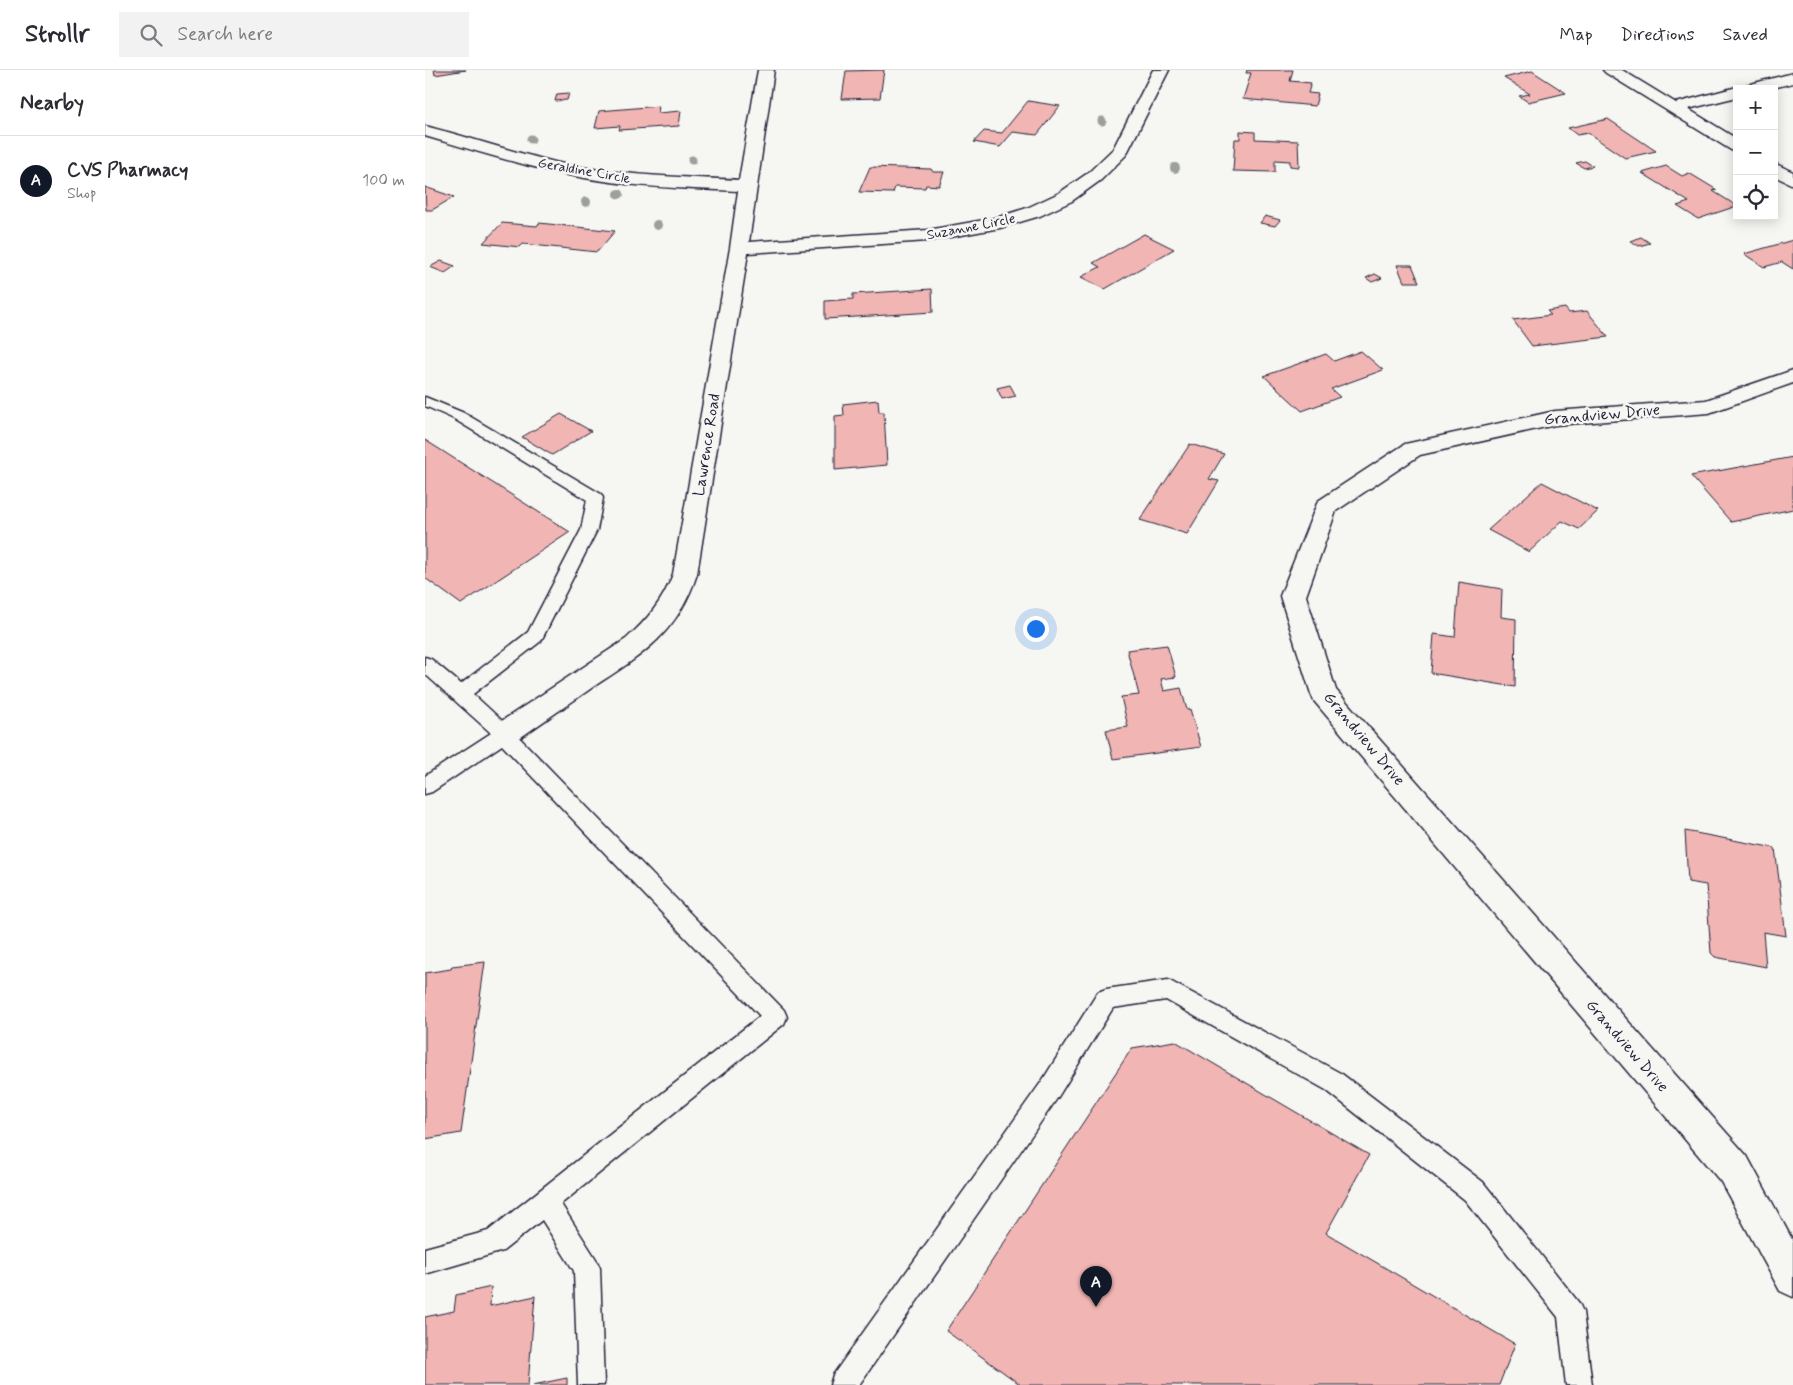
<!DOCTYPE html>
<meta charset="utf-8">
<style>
body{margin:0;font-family:Mynerve,sans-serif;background:#f2f2f3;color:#2b2b33}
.controls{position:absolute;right:15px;top:15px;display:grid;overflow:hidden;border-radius:0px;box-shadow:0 2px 12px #0003}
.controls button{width:45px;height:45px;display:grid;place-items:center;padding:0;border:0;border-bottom:1px solid #e1e1e2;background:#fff;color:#2b2b33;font:25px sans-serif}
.you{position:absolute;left:610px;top:558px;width:18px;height:18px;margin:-12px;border:4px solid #fff;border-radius:50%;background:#1a73e8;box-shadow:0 0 0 8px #1a73e833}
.badge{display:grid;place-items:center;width:32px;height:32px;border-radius:50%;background:#111827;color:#fff;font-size:16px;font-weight:700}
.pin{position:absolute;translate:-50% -41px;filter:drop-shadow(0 1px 2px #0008)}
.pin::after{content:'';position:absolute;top:26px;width:18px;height:15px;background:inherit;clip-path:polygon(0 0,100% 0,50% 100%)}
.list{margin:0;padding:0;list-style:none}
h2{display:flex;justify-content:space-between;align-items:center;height:65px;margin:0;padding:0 20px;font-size:21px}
h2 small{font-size:16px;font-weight:400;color:#7c7c81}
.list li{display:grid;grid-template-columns:32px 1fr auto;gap:15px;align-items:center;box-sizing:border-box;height:90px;padding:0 20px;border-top:1px solid #e1e1e2}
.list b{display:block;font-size:19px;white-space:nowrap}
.list p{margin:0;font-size:16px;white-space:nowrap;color:#7c7c81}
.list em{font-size:16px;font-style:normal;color:#7c7c81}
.icon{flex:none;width:28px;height:28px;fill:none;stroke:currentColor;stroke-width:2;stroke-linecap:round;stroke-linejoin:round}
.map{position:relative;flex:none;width:1368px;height:1315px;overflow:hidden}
header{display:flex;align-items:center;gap:30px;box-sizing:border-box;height:70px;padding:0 25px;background:#fff;border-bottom:1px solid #e1e1e2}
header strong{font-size:24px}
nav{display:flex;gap:28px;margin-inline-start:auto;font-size:18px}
.search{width:350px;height:45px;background:#f2f2f3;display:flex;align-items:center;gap:12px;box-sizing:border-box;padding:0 18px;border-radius:0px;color:#7c7c81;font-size:19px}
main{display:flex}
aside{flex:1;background:#fff}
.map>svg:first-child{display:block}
.building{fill:#f1b5b3;stroke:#22223b}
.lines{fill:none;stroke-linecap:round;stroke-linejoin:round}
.service-casing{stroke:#22223b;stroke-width:3}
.minor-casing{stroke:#22223b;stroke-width:3}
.service{fill:#f6f6f2;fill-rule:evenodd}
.minor{fill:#f6f6f2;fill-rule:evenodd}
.tree{fill:#9ca09b}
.labels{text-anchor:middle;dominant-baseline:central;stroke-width:5;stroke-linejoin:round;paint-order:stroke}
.far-street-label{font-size:14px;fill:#22223b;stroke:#f6f6f2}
.street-label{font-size:16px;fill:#22223b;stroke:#f6f6f2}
</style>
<header>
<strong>Strollr</strong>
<div class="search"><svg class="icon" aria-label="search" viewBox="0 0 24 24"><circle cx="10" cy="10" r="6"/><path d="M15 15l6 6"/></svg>Search here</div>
<nav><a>Map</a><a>Directions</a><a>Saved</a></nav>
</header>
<main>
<aside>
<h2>Nearby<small></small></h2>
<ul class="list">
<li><span class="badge">A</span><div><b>CVS Pharmacy</b><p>Shop</p></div><em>100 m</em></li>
</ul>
</aside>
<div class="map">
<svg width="1368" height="1315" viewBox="0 0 1368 1315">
<rect width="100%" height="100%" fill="#f6f6f2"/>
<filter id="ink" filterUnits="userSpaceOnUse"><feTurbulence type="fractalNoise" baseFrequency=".02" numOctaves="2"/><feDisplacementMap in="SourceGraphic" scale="10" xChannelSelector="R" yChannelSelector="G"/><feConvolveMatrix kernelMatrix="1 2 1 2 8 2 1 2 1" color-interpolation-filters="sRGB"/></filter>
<g filter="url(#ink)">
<g class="building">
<polygon points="9,0 41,0 10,5"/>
<polygon points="459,0 455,28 417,29 421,1"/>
<polygon points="822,0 868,0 865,11 886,13 883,23 893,24 890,36 818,29 826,3 821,3"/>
<polygon points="1107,1 1141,23 1103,32 1094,26 1105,24 1079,8"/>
<polygon points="144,23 142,30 130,31 132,24"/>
<polygon points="603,31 635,36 612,65 588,62 575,77 549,72 559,61 577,63"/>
<polygon points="234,36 233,43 256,41 254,56 194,60 195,56 170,58 174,41"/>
<polygon points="1183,49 1231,81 1200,88 1163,63 1152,65 1143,58"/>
<polygon points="815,61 830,62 830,69 873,71 874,97 865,96 865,91 850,90 850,102 808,101 810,69 815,69"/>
<polygon points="1160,91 1168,96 1159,98 1151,93"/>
<polygon points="1241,96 1257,106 1264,103 1292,120 1288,121 1312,136 1273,149 1252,136 1264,132 1217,103"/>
<polygon points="445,97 506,99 508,102 519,102 514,116 501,115 500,118 470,117 468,123 434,122"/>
<polygon points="0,117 29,127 7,140 1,140"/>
<polygon points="840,146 855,150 850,156 835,153"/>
<polygon points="77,153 112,156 114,153 190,161 172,182 98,174 95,177 58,173"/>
<polygon points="719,164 749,179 680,219 656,207 675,197 668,193"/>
<polygon points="1216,167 1225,173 1214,176 1205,171"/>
<polygon points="1368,170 1368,199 1357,192 1339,197 1319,184"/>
<polygon points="16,191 30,196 20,203 5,197"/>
<polygon points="972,195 987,195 994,212 979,212"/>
<polygon points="950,204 957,208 947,212 941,208"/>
<polygon points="507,219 508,242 400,249 400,231 428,229 428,224"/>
<polygon points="1140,238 1144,243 1162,241 1183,267 1107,276 1088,250 1126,245 1122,241"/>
<polygon points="936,281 958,300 906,319 915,327 877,341 839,306 901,284 909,291"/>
<polygon points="585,315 591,326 577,329 572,318"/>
<polygon points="453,330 454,342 459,342 462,395 410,400 410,346 419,345 418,334"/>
<polygon points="136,344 166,361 127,385 97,367"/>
<polygon points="0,370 145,462 36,534 0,508"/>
<polygon points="765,374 799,384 784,409 794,411 762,464 715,450"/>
<polygon points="1368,387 1368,439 1306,452 1266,406"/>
<polygon points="1117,412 1173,441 1154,459 1137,451 1104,482 1063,460"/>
<polygon points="1034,512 1077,519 1076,547 1091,549 1090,617 1006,603 1009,564 1030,567"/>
<polygon points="742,575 751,607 736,609 739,621 756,618 762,640 765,639 776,677 688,689 681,660 703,657 696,627 714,625 702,580"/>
<polygon points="1260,761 1350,778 1361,866 1338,862 1341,897 1290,887 1286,883 1281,815 1263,812"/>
<polygon points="60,892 36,1063 0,1069 0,903 26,899 27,896"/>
<polygon points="750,971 944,1085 901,1163 1090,1274 1074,1315 596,1315 521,1261 707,978"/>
<polygon points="66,1217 65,1236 110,1226 103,1315 0,1315 0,1247 29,1241 31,1225"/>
<polygon points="142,1308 142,1315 108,1315"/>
</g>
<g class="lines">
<g class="service-casing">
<g id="service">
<polygon points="0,327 39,343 176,424 178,428 172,460 116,571 48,624 86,659 359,940 362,947 359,954 136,1134 171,1189 175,1198 179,1315 153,1315 149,1201 117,1150 78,1181 0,1204 0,1178 63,1161 335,946 77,675 7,722 0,724 0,706 66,663 0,604 0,587 6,589 36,614 103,562 156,460 162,430 29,349 0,336"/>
<polygon points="743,910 917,1004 1058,1112 1154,1233 1158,1242 1167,1315 1141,1315 1133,1247 1040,1130 901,1020 741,930 688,938 633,1027 434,1315 405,1315 408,1305 617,1011 673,922 681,919"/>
</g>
</g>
<g class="minor-casing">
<g id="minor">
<path d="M333,0H349L324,172L503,160L570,148L602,138L634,123L663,103L688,79L728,0H744L701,85L676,110L647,131L615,146L575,158L503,171L323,183L272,504C253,563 217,585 168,617C142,635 115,654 89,672L79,675L69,672L65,664L69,656L201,569C222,550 238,531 248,504L305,178L313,121C270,119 228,118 186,112C123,104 61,84 0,66V56C48,68 95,85 144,95C200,106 257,107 314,110Z"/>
<polygon points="1178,0 1197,0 1251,33 1312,17 1317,18 1318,16 1368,3 1368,13 1344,19 1312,19 1312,27 1263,39 1312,69 1312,81 1306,80 1181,3"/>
<polygon points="1349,93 1368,102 1368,115 1349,106"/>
<polygon points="1368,300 1368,313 1284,343 1130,355 995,385 911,441 881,526 911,620 1322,1086 1368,1171 1368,1227 1355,1221 1296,1112 889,631 886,624 855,526 893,431 980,374 1130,341 1281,330"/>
</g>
</g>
<use href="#service" class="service"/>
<use href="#minor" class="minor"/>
</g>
<g class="tree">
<circle cx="677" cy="51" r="4.5"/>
<circle cx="106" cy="69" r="4.5"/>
<circle cx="267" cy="90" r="4.5"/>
<circle cx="750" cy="98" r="5"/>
<circle cx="194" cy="124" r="5"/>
<circle cx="161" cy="132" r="5"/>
<circle cx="232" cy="155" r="5"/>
</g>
</g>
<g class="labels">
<g class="far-street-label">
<text transform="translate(159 101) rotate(10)">Geraldine Circle</text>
<text transform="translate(546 157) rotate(-11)">Suzanne Circle</text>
</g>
<g class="street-label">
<text transform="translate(1177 345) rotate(-5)">Grandview Drive</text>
<text transform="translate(282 375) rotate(-81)">Lawrence Road</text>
<text transform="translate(939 669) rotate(50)">Grandview Drive</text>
<text transform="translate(1202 976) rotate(49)">Grandview Drive</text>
</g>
</g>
</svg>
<div class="controls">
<button>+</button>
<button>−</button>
<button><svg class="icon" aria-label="locate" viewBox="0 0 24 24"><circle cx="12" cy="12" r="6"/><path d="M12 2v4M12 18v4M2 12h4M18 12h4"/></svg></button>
</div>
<div class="you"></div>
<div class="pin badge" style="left:671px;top:1237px">A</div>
</div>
</main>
